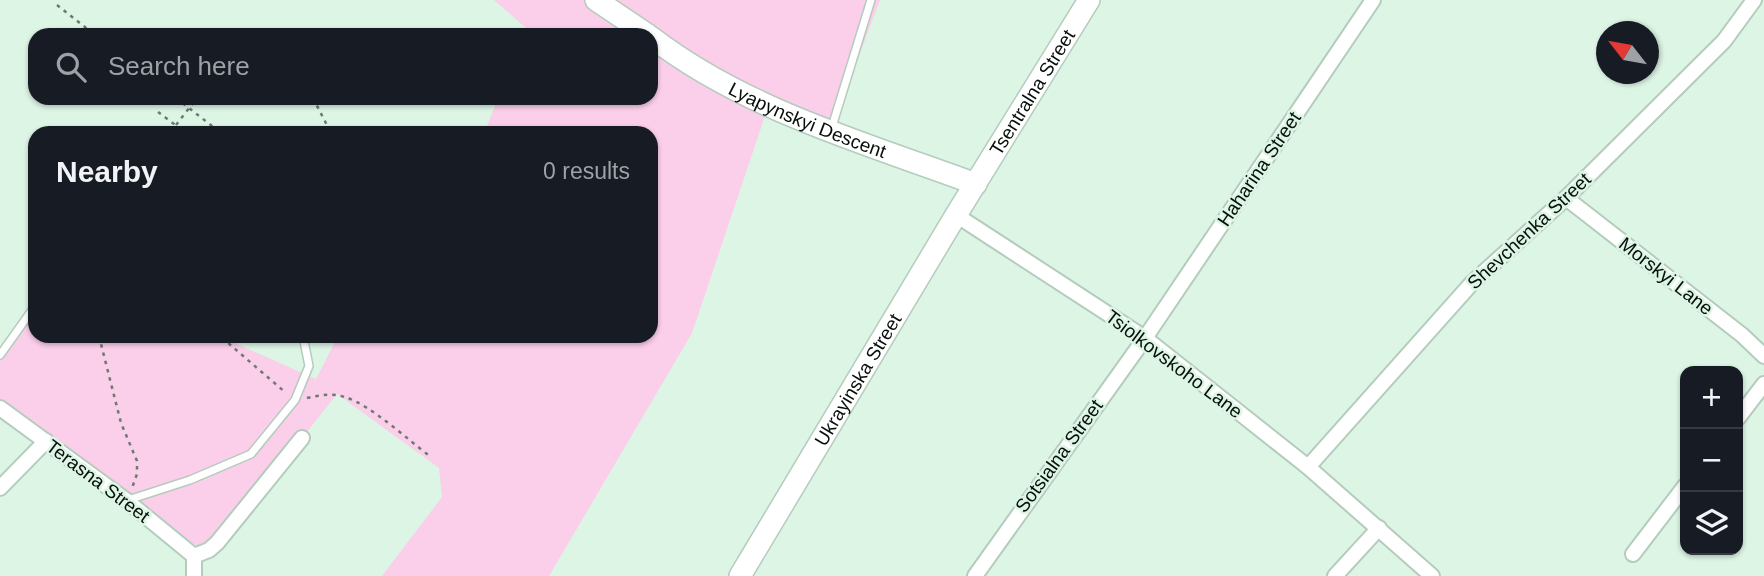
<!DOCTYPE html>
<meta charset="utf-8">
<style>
body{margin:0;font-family:Arial,sans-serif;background:#242831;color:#f1f3f6}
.controls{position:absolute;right:21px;bottom:21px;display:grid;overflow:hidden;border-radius:14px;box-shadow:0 2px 5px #0004}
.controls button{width:63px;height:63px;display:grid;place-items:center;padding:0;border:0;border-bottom:2px solid #363941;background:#171b24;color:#f1f3f6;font:35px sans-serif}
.compass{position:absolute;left:1596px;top:21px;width:63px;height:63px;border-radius:50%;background:#171b24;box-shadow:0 2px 5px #0004;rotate:301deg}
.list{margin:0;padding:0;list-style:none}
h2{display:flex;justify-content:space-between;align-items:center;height:91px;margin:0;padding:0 28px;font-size:30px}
h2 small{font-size:23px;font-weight:400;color:#9ea1a6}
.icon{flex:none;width:38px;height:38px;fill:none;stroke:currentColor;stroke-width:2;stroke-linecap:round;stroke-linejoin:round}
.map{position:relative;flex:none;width:1764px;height:576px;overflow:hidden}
.search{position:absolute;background:#171b24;box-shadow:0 2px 5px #0004;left:28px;top:28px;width:630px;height:77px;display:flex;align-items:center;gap:18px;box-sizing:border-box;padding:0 24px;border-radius:21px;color:#9ea1a6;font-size:26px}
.panel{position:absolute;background:#171b24;box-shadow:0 2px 5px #0004;left:28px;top:126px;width:630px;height:217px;border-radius:21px}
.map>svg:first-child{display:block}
.green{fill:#fbceea}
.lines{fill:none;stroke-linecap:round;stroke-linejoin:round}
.lane-casing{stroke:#b4ccbd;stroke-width:10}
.street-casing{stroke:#b4ccbd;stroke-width:18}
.secondary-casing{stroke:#b4ccbd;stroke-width:24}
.path{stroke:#6b7b71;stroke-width:2.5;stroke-dasharray:3.5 5;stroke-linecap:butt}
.lane{stroke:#fff;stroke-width:7}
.street{stroke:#fff;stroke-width:14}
.secondary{stroke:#fff;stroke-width:21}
.labels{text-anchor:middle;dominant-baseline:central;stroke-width:5;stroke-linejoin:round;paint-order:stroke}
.street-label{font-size:19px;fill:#070f0a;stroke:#ddf5e5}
</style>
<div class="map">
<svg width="1764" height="576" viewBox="0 0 1764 576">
<rect width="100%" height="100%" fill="#ddf5e5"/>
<polygon class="green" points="494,0 880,0 831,131 768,107 692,333 549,576 382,576 442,497 439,468 337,394 210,554 127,501 0,408 0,355 35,306 35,336 230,336 228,340 316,379 338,336 651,336 651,133 486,133 485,131 498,98 651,98 651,35 522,35 525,27"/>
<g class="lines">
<g class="lane-casing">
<g id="lane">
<polyline points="831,130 871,0"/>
<polyline points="0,355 35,306"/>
<polyline points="128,500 190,480 251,454 295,400 309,366 303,336"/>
</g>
</g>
<g class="street-casing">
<g id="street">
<polyline points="1566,198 1742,335 1764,356"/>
<polyline points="956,215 1145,338 1308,467 1432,576"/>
<polyline points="0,408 127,501 194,556 209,550 217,543 302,438"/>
<polyline points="1738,418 1764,384"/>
<polyline points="1308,467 1472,283 1566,198 1724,41 1754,0"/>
<polyline points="0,488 46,441"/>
<polyline points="1633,554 1685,486"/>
<polyline points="194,576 194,556"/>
<polyline points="975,576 1145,338 1373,0"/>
<polyline points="1335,576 1379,528"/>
</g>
</g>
<g class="secondary-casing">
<g id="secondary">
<polyline points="596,0 648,35"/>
<path id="s1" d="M651,37C746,110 865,143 976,184"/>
<path id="s2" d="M740,576L956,215L1089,0"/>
</g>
</g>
<g class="path">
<polyline points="57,5 95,35"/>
<polyline points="115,31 133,35"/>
<polyline points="176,98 221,133"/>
<polyline points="313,98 331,133"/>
<polyline points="158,112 186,133"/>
<polyline points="176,125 197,98"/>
<polyline points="385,133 391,131 400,133"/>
<polyline points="99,336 121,423 137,461 137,474 132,488"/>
<polyline points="213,336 227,342 286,393"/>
<path d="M307,398C320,395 332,393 345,397C371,405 408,440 431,457"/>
</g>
<use href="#lane" class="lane"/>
<use href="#street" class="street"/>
<use href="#secondary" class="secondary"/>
</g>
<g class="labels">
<g class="street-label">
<text stroke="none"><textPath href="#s2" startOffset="565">Tsentralna Street</textPath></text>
<text stroke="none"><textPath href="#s1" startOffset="178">Lyapynskyi Descent</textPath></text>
<text transform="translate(1259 169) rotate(-56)">Haharina Street</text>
<text transform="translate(1529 231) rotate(-43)">Shevchenka Street</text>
<text transform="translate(1666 276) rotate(38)">Morskyi Lane</text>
<text transform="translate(1174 364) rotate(37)">Tsiolkovskoho Lane</text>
<text stroke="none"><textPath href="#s2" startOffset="229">Ukrayinska Street</textPath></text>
<text transform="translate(1059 456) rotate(-54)">Sotsialna Street</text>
<text transform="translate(98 481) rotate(37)">Terasna Street</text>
</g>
</g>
</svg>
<div class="controls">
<button>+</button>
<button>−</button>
<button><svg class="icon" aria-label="layers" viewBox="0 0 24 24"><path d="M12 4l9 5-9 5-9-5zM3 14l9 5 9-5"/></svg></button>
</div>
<svg class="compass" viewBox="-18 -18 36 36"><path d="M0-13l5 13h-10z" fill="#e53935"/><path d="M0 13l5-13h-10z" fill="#9ea1a6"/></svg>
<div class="search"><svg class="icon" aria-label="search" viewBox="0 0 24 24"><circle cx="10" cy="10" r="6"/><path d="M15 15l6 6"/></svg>Search here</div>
<section class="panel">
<h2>Nearby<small>0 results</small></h2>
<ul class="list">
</ul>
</section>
</div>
